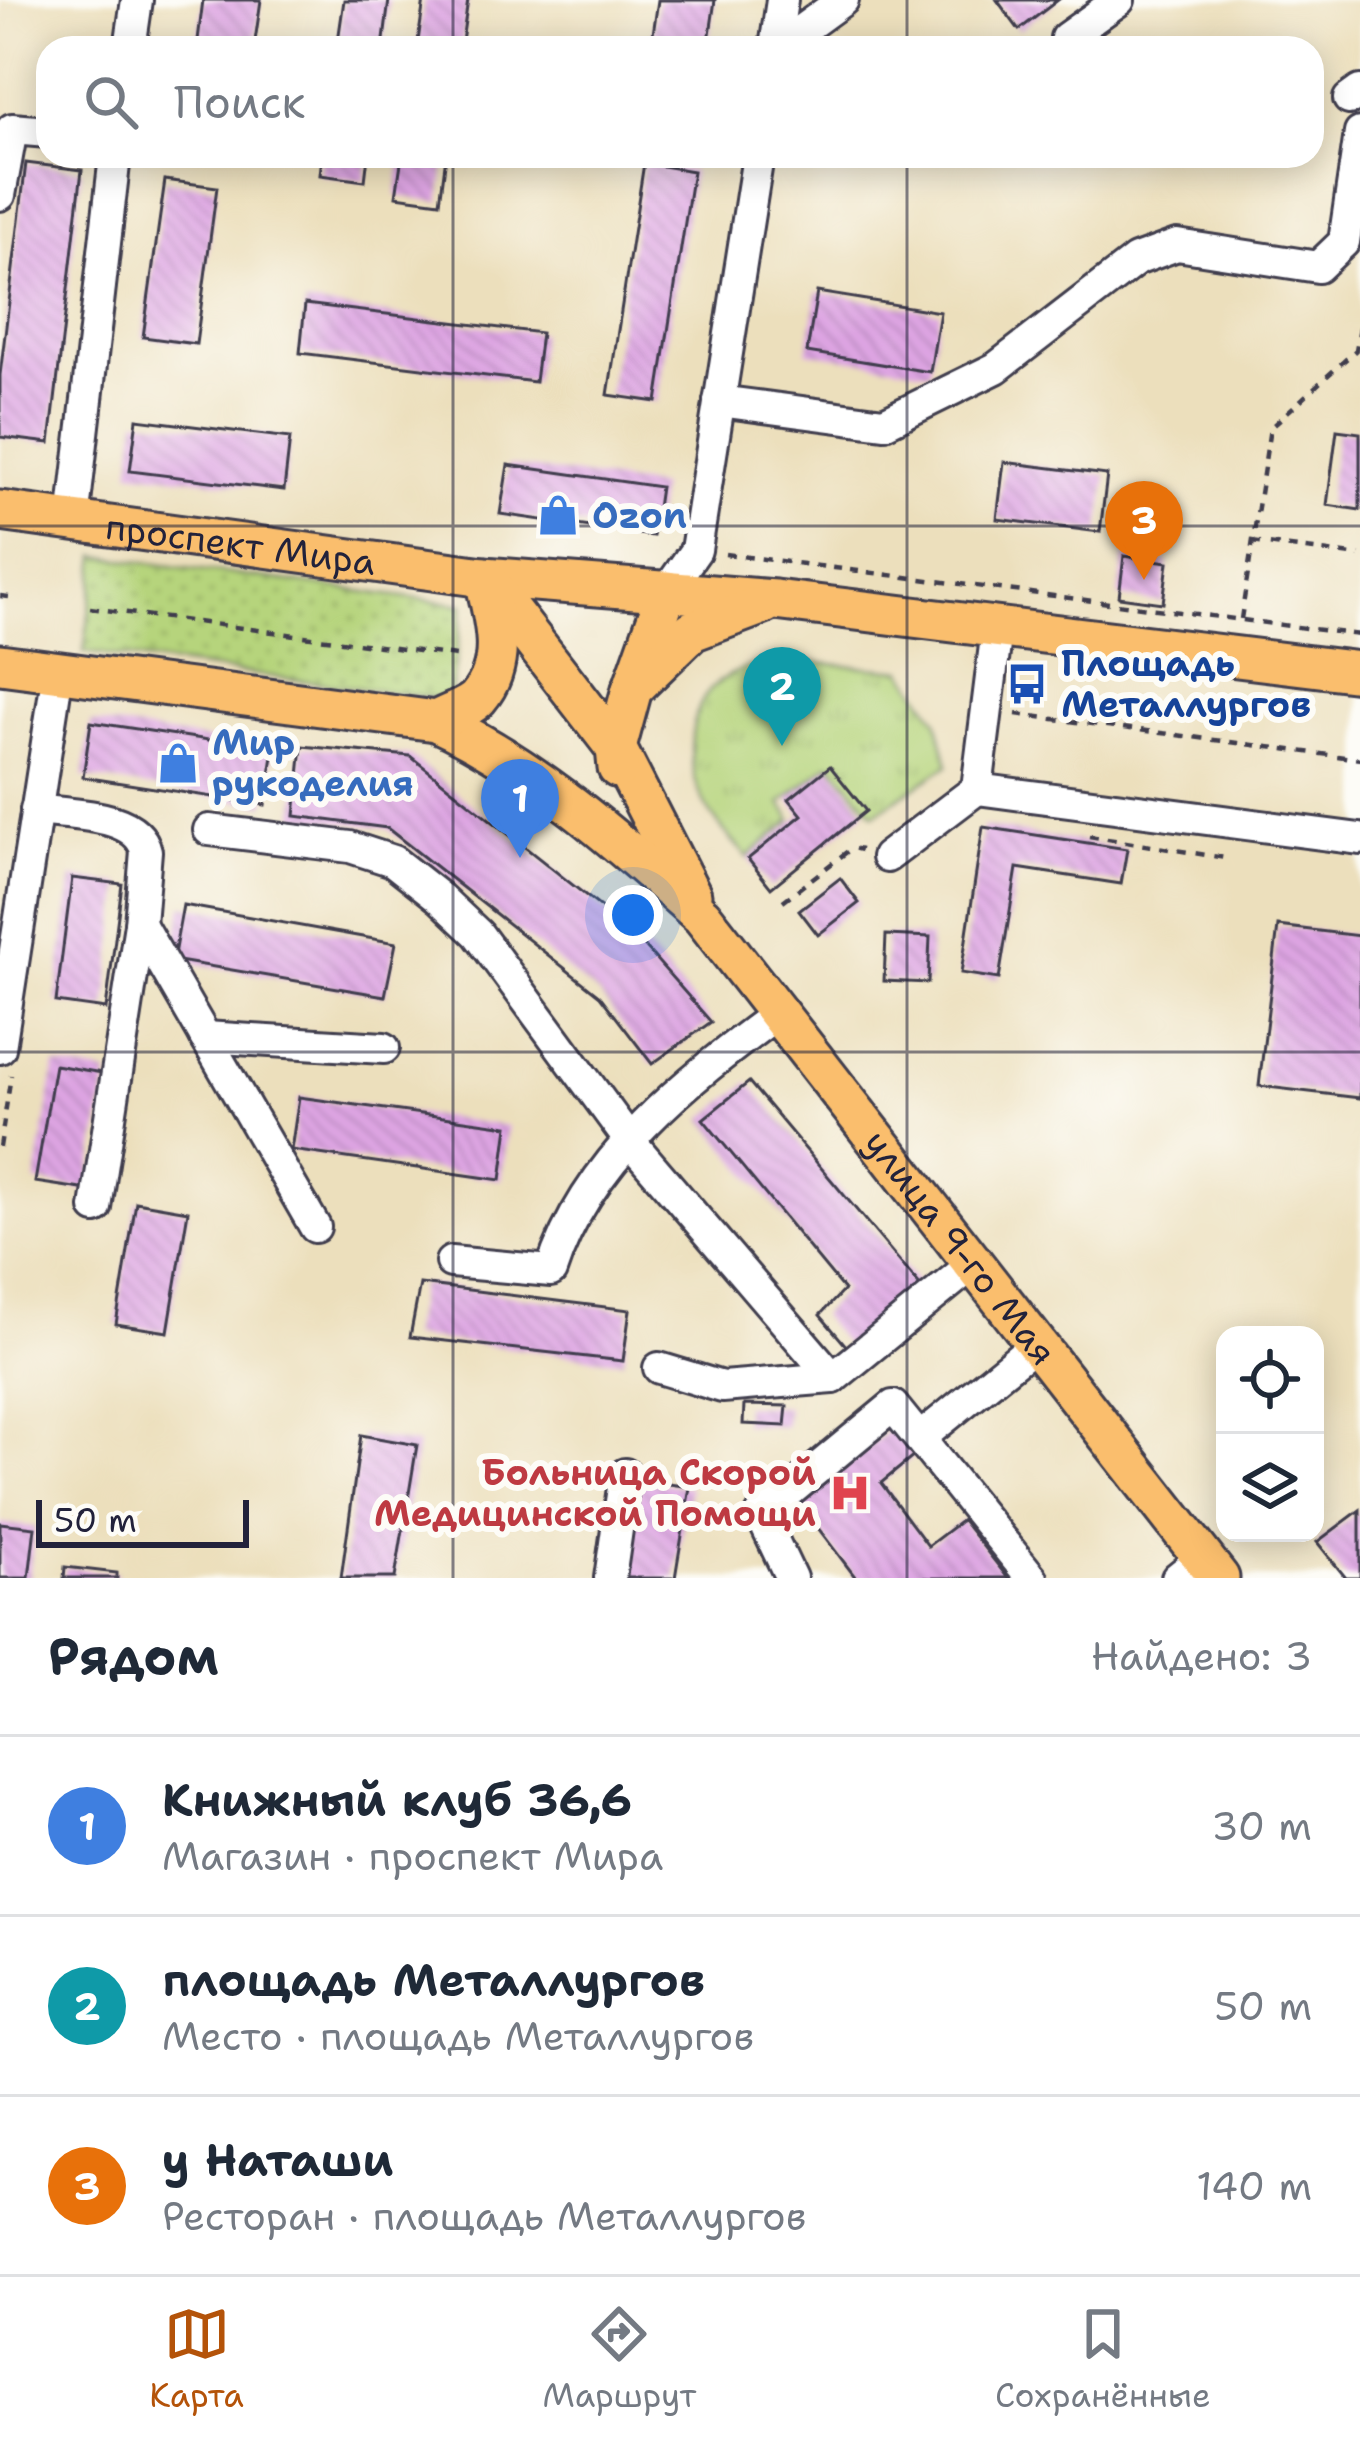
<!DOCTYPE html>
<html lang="ru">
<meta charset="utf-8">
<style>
body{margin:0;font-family:"Shantell Sans",sans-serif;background:#f6f6f7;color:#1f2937}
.controls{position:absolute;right:36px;bottom:36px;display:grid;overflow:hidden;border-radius:24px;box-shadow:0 6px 30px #0003}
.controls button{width:108px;height:108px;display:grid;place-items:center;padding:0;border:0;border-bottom:3px solid #e0e1e3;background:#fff;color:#1f2937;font:60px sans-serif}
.scale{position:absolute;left:36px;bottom:30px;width:213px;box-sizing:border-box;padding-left:12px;border:6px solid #22223b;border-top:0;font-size:33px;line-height:42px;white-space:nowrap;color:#22223b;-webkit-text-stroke:9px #fdfcf7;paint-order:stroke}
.you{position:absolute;left:633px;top:915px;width:42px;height:42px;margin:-30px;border:9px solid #fff;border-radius:50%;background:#1a73e8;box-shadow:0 0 0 18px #1a73e833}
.badge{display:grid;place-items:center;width:78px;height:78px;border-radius:50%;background:#b45309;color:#fff;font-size:39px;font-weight:700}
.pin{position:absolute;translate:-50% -99px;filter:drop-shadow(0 3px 6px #0008)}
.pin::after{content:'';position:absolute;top:63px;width:42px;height:36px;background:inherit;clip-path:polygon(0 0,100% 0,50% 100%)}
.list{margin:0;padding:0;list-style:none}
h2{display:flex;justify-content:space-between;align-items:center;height:156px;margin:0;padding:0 48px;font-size:51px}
h2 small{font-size:39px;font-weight:400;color:#747a83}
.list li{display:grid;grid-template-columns:78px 1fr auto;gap:36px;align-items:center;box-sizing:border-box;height:180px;padding:0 48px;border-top:3px solid #e0e1e3}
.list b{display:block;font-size:45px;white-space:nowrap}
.list p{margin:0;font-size:39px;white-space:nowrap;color:#747a83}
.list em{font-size:39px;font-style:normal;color:#747a83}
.icon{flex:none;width:66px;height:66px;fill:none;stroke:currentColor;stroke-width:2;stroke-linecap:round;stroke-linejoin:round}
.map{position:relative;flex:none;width:1360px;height:1578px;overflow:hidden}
.search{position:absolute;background:#fff;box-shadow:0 6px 30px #0003;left:36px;right:36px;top:36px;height:132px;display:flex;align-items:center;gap:30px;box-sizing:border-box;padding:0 42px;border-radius:36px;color:#747a83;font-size:45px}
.sheet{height:696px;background:#fff}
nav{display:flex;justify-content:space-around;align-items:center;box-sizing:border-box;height:168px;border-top:3px solid #e0e1e3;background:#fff;font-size:33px;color:#747a83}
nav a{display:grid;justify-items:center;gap:6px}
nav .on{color:#b45309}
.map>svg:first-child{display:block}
.grass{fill:url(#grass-tufts);stroke:#6c7b5b;stroke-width:3}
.park{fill:url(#park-dots);stroke:#6c7b5b;stroke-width:3}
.building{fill:url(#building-back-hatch)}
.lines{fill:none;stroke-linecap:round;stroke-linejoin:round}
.minor-casing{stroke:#403e4e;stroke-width:36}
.major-casing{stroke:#403e4e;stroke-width:45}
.path{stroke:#403e4e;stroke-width:4.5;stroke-dasharray:9 9;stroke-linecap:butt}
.minor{stroke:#fff;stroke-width:30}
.major{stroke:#fabe6d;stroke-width:39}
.grid{fill:none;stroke:#22223b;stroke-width:3;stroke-opacity:0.55}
.labels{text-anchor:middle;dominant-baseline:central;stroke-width:12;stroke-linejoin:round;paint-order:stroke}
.shop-label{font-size:36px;font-weight:bold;fill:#366cbe;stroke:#fdfcf7;text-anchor:start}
.street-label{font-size:36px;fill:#22223b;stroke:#fdfcf7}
.transit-label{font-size:36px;font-weight:bold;fill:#164399;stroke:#fdfcf7;text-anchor:start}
.health-label{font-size:36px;font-weight:bold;fill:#be3a42;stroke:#fdfcf7;text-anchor:end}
</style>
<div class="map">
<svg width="1360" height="1578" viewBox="0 0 1360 1578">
<defs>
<pattern id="grass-tufts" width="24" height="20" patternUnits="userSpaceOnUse" patternTransform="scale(3)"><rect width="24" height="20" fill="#b6d47b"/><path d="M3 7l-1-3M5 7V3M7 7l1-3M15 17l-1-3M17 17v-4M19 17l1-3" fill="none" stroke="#9cb66b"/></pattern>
<pattern id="park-dots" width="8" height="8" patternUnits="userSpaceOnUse" patternTransform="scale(3)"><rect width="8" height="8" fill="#b6d47b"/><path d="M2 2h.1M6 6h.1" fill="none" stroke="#9cb66b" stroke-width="1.8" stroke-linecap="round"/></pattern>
<pattern id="building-back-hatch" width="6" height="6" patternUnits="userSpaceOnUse" patternTransform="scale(3)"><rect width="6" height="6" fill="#dda4e2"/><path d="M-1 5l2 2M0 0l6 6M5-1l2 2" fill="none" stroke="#bd8dc3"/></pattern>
</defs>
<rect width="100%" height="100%" fill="#fdfcf7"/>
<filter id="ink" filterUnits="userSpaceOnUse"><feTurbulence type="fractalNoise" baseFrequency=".00833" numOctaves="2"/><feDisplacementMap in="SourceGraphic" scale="24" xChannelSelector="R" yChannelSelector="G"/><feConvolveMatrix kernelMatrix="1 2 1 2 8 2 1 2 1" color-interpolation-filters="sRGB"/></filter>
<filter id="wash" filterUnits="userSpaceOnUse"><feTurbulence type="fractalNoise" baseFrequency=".004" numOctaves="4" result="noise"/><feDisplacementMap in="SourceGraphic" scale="48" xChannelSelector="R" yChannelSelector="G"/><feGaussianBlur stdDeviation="2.7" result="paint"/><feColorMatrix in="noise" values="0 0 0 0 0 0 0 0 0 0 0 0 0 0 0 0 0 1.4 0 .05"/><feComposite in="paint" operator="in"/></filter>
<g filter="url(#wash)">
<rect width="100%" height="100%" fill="#ecdfbc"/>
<path class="grass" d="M781,660L903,670L937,720L948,765L874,814L830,763L781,803L792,820L747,857C731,838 711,819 701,796C686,762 686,707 719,682C737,668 760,664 781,660Z"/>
<polygon class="park" points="97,556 463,605 450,700 84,652"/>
<g id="blocks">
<g class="building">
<polygon points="203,0 261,0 254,48 197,48"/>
<polygon points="344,0 389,0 383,48 337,48"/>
<polygon points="424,0 468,0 461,48 417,48"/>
<polygon points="658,0 715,0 708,48 651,48"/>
<polygon points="997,0 1058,0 1019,30"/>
<polygon points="322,156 368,156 365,181 320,175"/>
<polygon points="402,156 446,156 440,202 396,196"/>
<polygon points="26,163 82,170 50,443 0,437 0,375"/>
<polygon points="644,163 693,171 657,402 608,395"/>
<polygon points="165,180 217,187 196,344 143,337"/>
<polygon points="817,292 940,312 930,372 807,352"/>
<polygon points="305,304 541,333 535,382 300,353"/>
<polygon points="137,419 290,438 284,490 130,471"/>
<polygon points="1337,430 1360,433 1360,510 1327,505"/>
<polygon points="1004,462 1107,475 1100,532 997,519"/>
<polygon points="508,465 660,487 653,536 500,514"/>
<polygon points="1124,556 1168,562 1163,603 1119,597"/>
<polygon points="91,722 274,750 265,805 83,777"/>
<polygon points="302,746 410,756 632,932 711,1022 652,1064 600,996 387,828 295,816"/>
<polygon points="830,766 866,811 771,888 748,859 802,815 789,799"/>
<polygon points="983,827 1127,849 1121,884 1017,868 999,979 961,973"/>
<polygon points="72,878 122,884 106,1009 56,1002"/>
<polygon points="840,878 859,903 818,935 799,910"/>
<polygon points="183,905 396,943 385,996 173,960"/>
<polygon points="1278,926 1360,936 1360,1098 1259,1086"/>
<polygon points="886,935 930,937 928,983 884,981"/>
<polygon points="55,1065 108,1074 88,1190 35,1182"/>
<polygon points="749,1082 927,1294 853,1354 820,1315 844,1290 703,1119"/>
<polygon points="299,1097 508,1126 501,1180 291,1150"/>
<polygon points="136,1202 188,1211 168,1332 116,1324"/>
<polygon points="420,1284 630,1310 623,1361 410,1337"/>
<polygon points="744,1405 787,1406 785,1426 743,1424"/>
<polygon points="891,1428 914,1456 881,1483 928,1546 962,1520 1008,1578 856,1578 799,1503"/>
<polygon points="361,1435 417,1445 395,1578 341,1578"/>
<polygon points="641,1480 690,1487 675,1578 625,1578"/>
<polygon points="1360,1510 1360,1578 1346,1578 1317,1542"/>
<polygon points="0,1523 35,1527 29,1578 0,1578"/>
<polygon points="65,1567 117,1573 117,1578 64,1578"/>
</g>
</g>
</g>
<g filter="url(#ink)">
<use href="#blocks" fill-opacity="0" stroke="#403e4e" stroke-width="3"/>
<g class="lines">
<g class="minor-casing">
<g id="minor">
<polyline points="1066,38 1119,0"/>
<polyline points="130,48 137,0"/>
<polyline points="775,48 782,0"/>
<polyline points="777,48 843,0"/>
<polyline points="1349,99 1360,91"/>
<polyline points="0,195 12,129 48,132"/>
<polyline points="719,401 884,423 996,368 1136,260 1177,245 1318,267 1344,242 1360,133"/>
<polyline points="73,521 115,156"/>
<polyline points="667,591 696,550 758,156"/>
<polyline points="977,789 1360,839"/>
<path d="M36,810C68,815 137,812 146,851L140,924L96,1208"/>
<polyline points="209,830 350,847 393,861 440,898 478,934 630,1141 833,1378 973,1264"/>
<polyline points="887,857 977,789 997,629"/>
<polyline points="140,924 315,1227"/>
<polyline points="205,1037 384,1048"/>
<polyline points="0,1048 58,671"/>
<path d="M451,1262L551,1271C587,1158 686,1081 778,1013"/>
<polyline points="659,1368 722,1387 833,1378"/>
<polyline points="920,1438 1036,1344"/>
<polyline points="610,1578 625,1474"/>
<polyline points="791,1578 761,1515 893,1406 1032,1578"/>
<polyline points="1177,1578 1203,1557"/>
</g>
</g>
<g class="major-casing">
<g id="major">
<path id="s1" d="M0,511L484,577L775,600L1360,672"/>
<polyline points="484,577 616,748 691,895"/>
<path id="s2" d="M0,664L436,721C535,767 621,844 702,916L1219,1578"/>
<polyline points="635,682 667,591"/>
<path d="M436,721C448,714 469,708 478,698C506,665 496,626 487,588"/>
<polyline points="618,768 616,748 632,689 692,631 764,604"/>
</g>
</g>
<g class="path">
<polyline points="1252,542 1360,556"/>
<polyline points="725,554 1360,635"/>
<polyline points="0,596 10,597"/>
<polyline points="90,608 456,656"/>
<polyline points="1241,619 1270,428 1356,350 1360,327"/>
<polyline points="1016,714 1360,759"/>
<polyline points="1089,836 1231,859"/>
<polyline points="783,901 852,848 861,850"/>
<polyline points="0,1147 11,1075"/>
</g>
<use href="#minor" class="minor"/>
<use href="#major" class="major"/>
</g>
</g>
<path class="grid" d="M453,0V48M907,0V48M453,156V1578M907,156V1578M0,526H1360M0,1052H1360"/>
<defs>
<g id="shop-bare" transform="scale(3.24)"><path d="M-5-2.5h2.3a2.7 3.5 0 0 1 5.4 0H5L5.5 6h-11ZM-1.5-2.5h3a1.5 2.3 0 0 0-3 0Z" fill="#3f7fe0" stroke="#fdfcf7" stroke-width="2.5" paint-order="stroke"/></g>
<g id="bus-bare" transform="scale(3.24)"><path d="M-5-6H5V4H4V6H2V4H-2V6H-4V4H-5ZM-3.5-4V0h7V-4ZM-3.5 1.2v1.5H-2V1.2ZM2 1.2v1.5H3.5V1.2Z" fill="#1a4fb4" stroke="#fdfcf7" stroke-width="2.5" paint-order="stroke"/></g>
<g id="hospital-bare" transform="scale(3.24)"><path d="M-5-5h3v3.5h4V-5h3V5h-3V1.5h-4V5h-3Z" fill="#e0444e" stroke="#fdfcf7" stroke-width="2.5" paint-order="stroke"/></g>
</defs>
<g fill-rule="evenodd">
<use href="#shop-bare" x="558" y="515"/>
<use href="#bus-bare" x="1027" y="684"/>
<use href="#shop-bare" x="178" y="763"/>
<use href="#hospital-bare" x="850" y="1493"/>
</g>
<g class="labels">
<g class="shop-label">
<text x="592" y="515">Ozon</text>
<text x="212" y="742">Мир<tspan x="212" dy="41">рукоделия</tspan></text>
</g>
<g class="street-label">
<text stroke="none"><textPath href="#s1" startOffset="243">проспект Мира</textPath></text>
<text stroke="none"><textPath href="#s2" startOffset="1191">улица 9-го Мая</textPath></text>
</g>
<g class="transit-label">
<text x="1061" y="663">Площадь<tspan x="1061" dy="41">Металлургов</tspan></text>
</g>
<g class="health-label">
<text x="816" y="1472">Больница Скорой<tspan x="816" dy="41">Медицинской Помощи</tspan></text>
</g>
</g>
</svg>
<div class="controls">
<button><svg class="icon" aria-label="locate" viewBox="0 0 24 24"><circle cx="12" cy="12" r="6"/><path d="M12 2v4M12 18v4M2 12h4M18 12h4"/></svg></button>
<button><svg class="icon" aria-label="layers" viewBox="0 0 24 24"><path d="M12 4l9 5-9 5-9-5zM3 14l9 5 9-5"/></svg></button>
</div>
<div class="scale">50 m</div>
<div class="you"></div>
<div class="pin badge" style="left:520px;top:858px;background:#3f7fe0">1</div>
<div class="pin badge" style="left:782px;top:746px;background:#0f9aa8">2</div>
<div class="pin badge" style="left:1144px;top:580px;background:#e8710a">3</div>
<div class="search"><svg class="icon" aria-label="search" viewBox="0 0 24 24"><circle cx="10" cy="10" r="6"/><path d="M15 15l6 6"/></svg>Поиск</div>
</div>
<section class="sheet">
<h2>Рядом<small>Найдено: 3</small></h2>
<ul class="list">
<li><span class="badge" style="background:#3f7fe0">1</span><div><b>Книжный клуб 36,6</b><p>Магазин · проспект Мира</p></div><em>30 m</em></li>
<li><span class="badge" style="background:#0f9aa8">2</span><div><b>площадь Металлургов</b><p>Место · площадь Металлургов</p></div><em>50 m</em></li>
<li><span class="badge" style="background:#e8710a">3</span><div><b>у Наташи</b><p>Ресторан · площадь Металлургов</p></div><em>140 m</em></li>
</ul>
</section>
<nav>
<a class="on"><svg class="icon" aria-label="map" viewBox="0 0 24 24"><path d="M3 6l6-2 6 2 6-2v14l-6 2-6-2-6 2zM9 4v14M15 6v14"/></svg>Карта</a>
<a><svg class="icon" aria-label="directions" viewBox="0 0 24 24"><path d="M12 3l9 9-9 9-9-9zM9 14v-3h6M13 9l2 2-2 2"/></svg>Маршрут</a>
<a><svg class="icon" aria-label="saved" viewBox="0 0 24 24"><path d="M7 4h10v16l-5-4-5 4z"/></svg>Сохранённые</a>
</nav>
